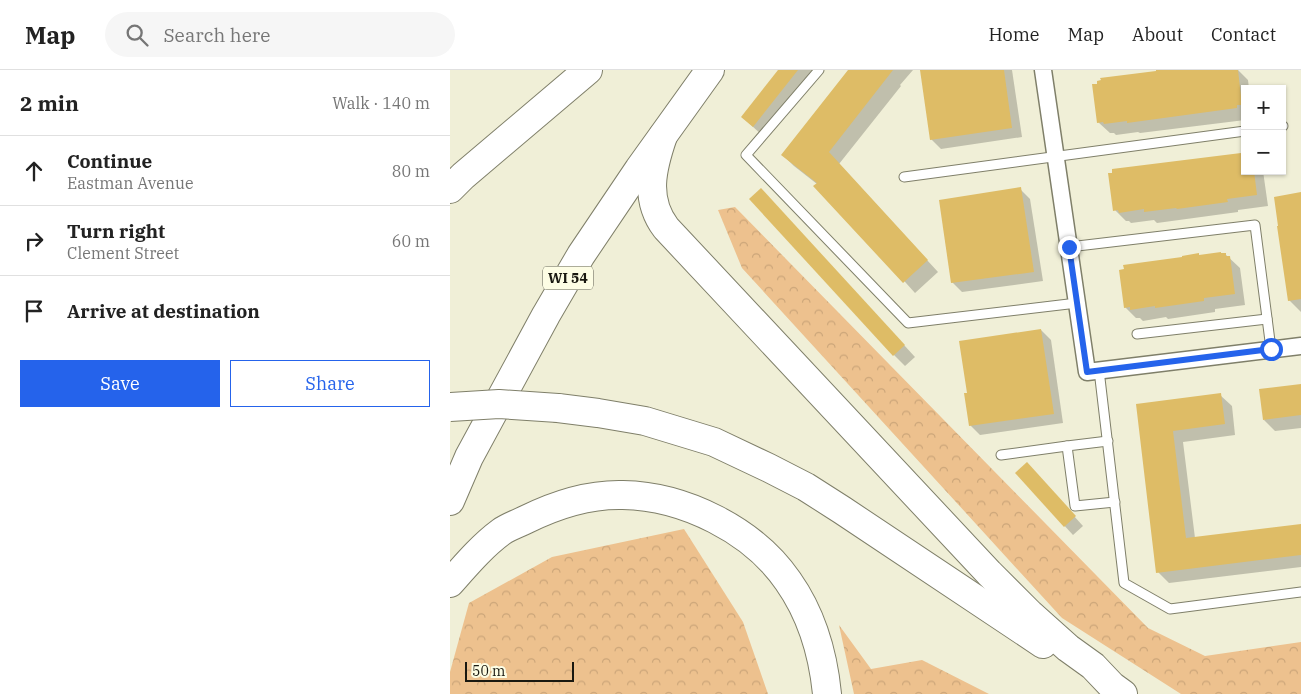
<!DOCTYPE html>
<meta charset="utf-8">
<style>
body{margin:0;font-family:"IBM Plex Serif",serif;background:#f6f6f6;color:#222}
.controls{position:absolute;right:15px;top:15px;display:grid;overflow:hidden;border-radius:0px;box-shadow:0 1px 4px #0004}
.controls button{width:45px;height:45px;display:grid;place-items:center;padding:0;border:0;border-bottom:1px solid #e0e0e0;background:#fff;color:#222;font:25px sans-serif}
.scale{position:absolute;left:15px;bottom:12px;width:109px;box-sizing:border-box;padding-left:5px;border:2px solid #191810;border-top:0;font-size:14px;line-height:18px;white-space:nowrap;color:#191810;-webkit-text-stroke:4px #fdfde4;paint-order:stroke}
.stop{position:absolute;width:15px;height:15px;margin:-11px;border:4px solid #2563eb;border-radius:50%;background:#fff}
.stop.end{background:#2563eb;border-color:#fff;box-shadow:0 1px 5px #0008}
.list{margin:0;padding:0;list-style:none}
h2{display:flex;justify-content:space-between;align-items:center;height:65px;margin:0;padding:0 20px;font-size:21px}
h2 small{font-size:16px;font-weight:400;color:#767676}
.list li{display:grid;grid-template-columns:32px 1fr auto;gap:15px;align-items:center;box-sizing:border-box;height:70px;padding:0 20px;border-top:1px solid #e0e0e0}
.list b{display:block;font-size:19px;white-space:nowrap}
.list p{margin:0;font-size:16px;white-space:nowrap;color:#767676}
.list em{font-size:16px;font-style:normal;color:#767676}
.actions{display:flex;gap:10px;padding:15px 20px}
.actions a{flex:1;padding:11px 0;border:1px solid #2563eb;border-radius:0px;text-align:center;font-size:18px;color:#2563eb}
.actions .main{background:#2563eb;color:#fff}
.icon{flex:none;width:28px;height:28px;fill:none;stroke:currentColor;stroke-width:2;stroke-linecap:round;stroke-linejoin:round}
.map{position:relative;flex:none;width:851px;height:624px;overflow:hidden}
header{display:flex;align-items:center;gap:30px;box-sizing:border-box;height:70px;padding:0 25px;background:#fff;border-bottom:1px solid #e0e0e0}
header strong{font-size:24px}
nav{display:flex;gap:28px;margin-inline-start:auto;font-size:18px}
.search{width:350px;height:45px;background:#f6f6f6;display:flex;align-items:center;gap:12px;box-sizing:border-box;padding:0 18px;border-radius:28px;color:#767676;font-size:19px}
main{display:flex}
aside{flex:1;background:#fff}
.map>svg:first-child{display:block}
.forest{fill:url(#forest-crowns)}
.shadow{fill:#0003}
.building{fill:#debc66}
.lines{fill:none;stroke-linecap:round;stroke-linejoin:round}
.lane-casing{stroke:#7f7f69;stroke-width:11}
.street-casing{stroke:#7f7f69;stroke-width:19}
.highway-casing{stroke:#7f7f69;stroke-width:30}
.lane{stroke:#fff;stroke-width:9}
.street{stroke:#fff;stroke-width:16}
.highway{stroke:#fff;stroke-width:28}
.highway-bridge-casing{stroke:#7f7f69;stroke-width:30;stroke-linecap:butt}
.highway-bridge{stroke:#fff;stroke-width:28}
.route{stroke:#2563eb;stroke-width:6}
.labels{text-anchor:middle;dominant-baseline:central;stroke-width:4;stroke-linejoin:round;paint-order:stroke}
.shield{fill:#fdfde4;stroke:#5d5d50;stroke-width:1}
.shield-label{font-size:14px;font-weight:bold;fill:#191810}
</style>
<header>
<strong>Map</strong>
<div class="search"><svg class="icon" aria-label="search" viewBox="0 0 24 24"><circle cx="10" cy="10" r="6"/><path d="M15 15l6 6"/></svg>Search here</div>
<nav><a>Home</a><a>Map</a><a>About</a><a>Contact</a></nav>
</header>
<main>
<aside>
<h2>2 min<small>Walk · 140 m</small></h2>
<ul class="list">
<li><svg class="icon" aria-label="ahead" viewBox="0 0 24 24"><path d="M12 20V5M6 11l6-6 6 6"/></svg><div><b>Continue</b><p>Eastman Avenue</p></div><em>80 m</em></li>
<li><svg class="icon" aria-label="right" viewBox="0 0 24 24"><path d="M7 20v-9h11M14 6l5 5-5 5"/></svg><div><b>Turn right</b><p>Clement Street</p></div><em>60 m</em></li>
<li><svg class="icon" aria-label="arrive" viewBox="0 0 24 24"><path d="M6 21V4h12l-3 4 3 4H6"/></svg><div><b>Arrive at destination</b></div></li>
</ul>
<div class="actions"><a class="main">Save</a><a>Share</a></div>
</aside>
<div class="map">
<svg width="851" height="624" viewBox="0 0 851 624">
<defs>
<pattern id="forest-crowns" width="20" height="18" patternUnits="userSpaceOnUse" patternTransform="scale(1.25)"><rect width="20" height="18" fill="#edc18e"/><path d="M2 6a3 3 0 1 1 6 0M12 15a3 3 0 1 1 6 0" fill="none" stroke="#cba579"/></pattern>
</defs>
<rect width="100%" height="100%" fill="#f0efd7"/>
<g class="forest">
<polygon points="285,137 698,558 755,586 851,572 851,624 731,624 612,548 292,198 268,140"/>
<polygon points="234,459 293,552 318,624 0,624 0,602 19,533 102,487"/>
<polygon points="389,555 421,599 472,590 539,624 404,624"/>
</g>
<g class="shadow">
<polygon points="329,0 363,0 312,65 292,47"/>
<polygon points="400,0 463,0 450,15 451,16 389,94 488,202 465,223 367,114 344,96 333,85"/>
<polygon points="471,0 562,0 572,67 491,79 481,69"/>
<polygon points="718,0 788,0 798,10 799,19 795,19 795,50 690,63 688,62 666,65 664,63 660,63 648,52"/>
<polygon points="795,101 813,101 818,136 788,140 788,142 707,153 704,150 681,153 679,151 676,151 665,140"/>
<polygon points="570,119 580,129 593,211 512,222 502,212"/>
<polygon points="851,124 851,242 839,230"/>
<polygon points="322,131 465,287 455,296 444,285"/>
<polygon points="775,184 790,198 795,235 765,239 765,242 718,249 716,247 693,251 690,248 686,248 675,237 750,186"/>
<polygon points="591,260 601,270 613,353 530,365 520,355"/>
<polygon points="851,315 851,358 825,361 814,350"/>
<polygon points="770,325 782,336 785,365 733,372 745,468 851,456 851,497 719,513 708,502 687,335"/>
<polygon points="585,403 633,456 623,465 567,404"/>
</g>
<g class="building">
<polygon points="328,0 348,0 303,57 291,47"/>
<polygon points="398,0 443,0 379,82 478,190 453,213 363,116 367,113 331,85"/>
<polygon points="470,0 554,0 562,58 480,70"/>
<polygon points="706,0 788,0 792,35 787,35 787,38 677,53 677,51 654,54 653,52 647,53 642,14 647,14 647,11 651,10 650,8 706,1"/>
<polygon points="791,83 792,85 795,84 795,101 804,101 807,125 777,129 778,132 727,139 726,138 694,142 694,139 669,143 668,140 663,141 658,103 662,103 662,99"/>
<polygon points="571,117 584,202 501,213 489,130"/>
<polygon points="311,118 455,275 443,286 299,129"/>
<polygon points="851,122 851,229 838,231 827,156 828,156 824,127"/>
<polygon points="771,182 771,183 776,183 776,186 780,186 785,224 754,228 754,231 705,238 705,236 680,240 680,237 674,238 669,200 674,199 673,195 732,187 732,186 749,183 749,185"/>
<polygon points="591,259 604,344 519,356 514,323 517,323 509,271"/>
<polygon points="851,314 851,345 813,350 809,319"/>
<polygon points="771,323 775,354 723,361 736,468 851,454 851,485 706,503 686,334"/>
<polygon points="577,392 626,446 614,457 565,403"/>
</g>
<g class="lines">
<g class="lane-casing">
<g id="lane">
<polyline points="369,0 296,85 458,253 627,233"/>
<polyline points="832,56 833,56"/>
<polyline points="454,107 795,61"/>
<polyline points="619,177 805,155 821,279"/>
<polyline points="687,264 817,249"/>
<polyline points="649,300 674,513 720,539 851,522"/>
<polyline points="658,371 617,376 625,436 665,432"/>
<polyline points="551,385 617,376"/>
</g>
</g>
<g class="street-casing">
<polyline id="street" points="593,0 637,302 851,276"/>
</g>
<g class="highway-casing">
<g id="highway">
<path d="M213,66C202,98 194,129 216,158L539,503L580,544L618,578L643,596L662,616L673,624"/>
<polyline points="0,119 13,106 138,0"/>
<polyline points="108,338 148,343 195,351 264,372 319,398 356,417 392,440 593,574"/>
<polyline points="0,431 19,387 96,245 131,185 189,99 260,0"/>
<path d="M0,513C16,495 32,476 51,462C58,457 67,454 75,450C105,435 138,424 173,425C234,426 303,460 338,511C362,545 373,583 377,624"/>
</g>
</g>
<use href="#lane" class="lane"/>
<use href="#street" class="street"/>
<use href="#highway" class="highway"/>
<g class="highway-bridge-casing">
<polyline id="highway-bridge" points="0,337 49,334 108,338"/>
</g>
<use href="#highway-bridge" class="highway-bridge"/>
</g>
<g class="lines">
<polyline class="route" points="619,177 637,302 821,279"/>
</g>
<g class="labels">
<rect class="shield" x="93" y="196.5" width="50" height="23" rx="4"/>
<g class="shield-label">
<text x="118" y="208">WI 54</text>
</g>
</g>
</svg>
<div class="controls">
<button>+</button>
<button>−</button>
</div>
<div class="scale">50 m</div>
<div class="stop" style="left:821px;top:279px"></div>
<div class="stop end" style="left:619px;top:177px"></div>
</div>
</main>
